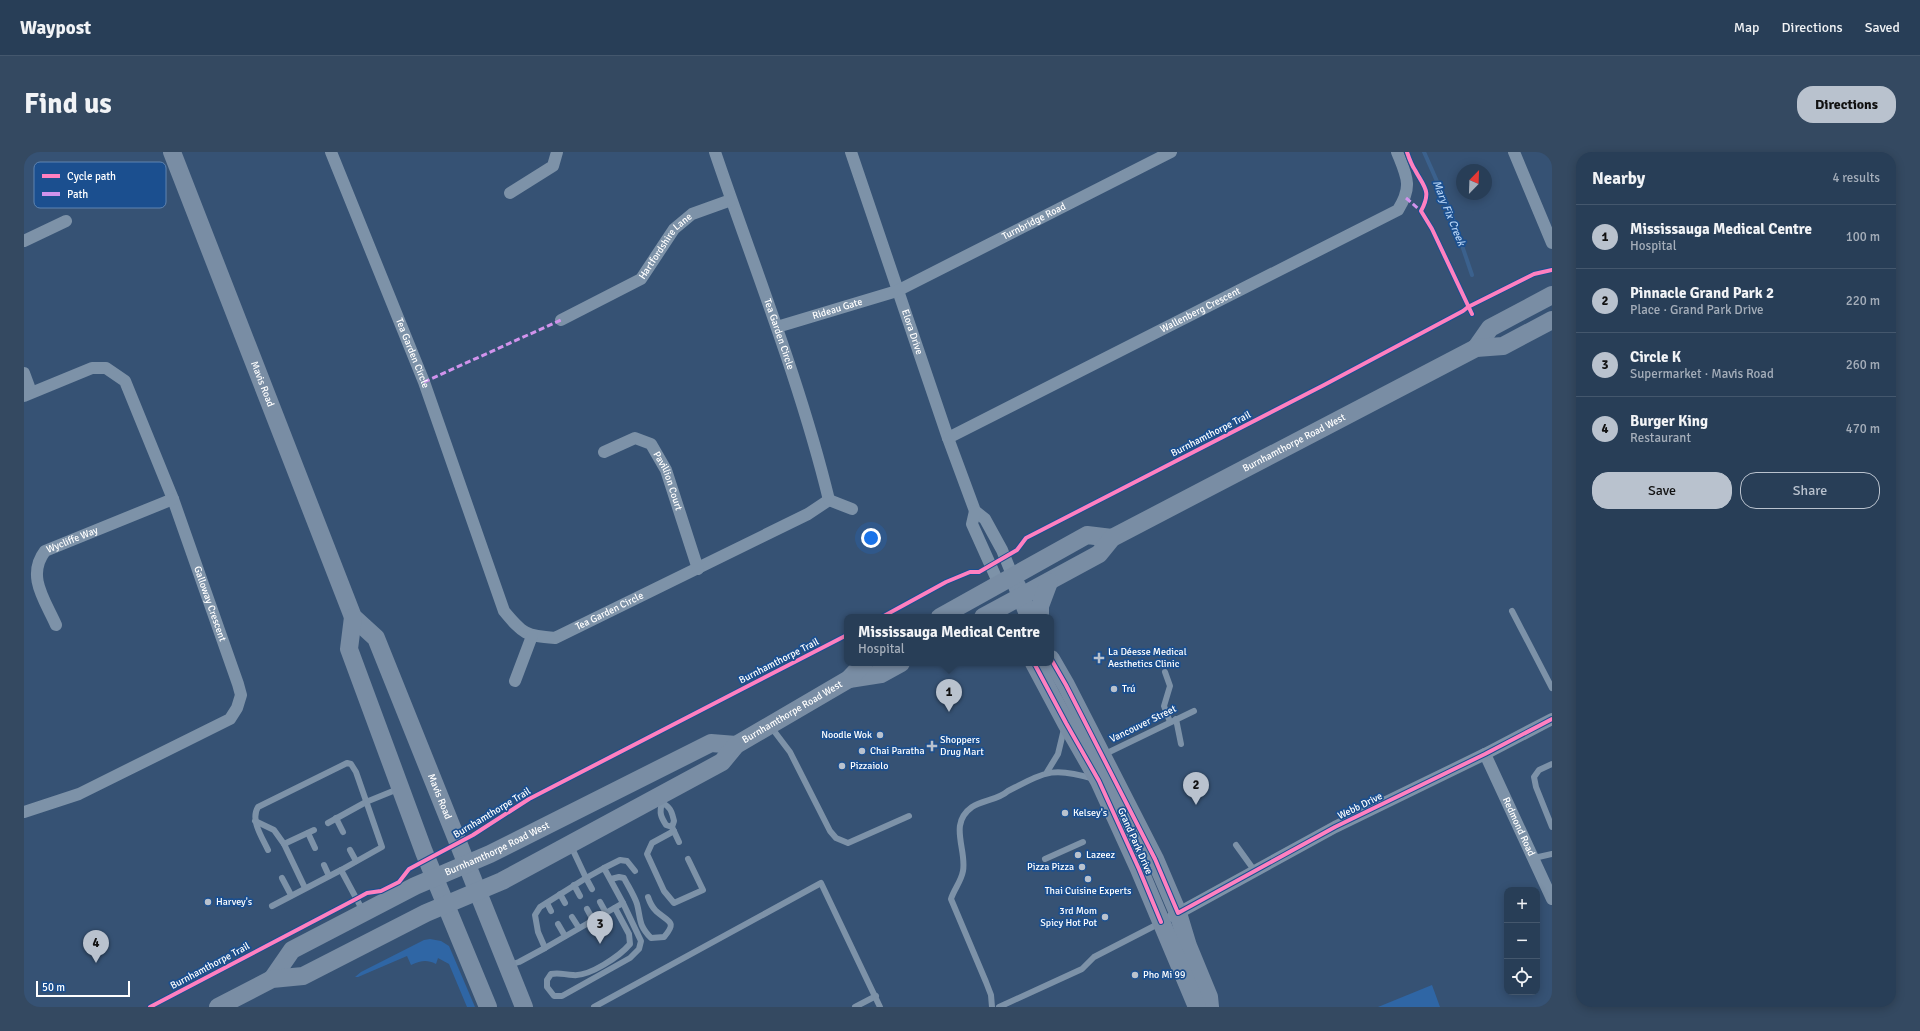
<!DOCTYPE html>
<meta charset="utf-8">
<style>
body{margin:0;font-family:Signika,sans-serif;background:#344961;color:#f1f3f6}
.controls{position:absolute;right:12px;bottom:12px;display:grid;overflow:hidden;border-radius:8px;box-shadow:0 2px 10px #0003}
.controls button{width:36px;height:36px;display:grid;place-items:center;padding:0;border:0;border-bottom:1px solid #44576d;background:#283e57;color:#f1f3f6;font:20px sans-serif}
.compass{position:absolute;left:1432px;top:12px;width:36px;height:36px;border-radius:50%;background:#283e57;box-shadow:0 2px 10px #0003;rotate:23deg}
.scale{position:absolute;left:12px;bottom:10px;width:94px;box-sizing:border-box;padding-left:4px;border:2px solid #fff;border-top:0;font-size:11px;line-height:14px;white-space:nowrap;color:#fff;-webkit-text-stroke:3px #1b4f8f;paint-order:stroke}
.you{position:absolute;left:847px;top:386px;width:14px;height:14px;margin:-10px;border:3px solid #fff;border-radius:50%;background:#1a73e8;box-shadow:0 0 0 6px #1a73e833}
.badge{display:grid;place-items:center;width:26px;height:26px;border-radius:50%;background:#b9c2ce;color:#111;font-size:13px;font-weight:700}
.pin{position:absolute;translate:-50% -33px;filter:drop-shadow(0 1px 2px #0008)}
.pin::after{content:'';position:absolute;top:21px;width:14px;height:12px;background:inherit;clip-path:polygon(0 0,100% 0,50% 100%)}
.popup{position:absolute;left:820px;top:462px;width:210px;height:52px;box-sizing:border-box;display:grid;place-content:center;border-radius:8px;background:#283e57;filter:drop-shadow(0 1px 3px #0005);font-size:13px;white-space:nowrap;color:#a5aeba}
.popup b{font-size:15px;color:#f1f3f6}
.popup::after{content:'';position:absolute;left:50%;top:100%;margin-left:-8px;border:8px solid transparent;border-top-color:#283e57}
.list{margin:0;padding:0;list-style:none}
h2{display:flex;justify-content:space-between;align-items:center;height:52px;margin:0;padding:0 16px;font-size:17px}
h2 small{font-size:13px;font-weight:400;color:#a5aeba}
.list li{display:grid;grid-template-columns:26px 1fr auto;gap:12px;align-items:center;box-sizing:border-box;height:64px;padding:0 16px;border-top:1px solid #44576d}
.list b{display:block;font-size:15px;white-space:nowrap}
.list p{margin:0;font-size:13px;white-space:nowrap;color:#a5aeba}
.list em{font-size:13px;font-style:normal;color:#a5aeba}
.actions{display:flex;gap:8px;padding:12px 16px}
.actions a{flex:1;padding:9px 0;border:1px solid #b9c2ce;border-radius:16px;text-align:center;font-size:14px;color:#b9c2ce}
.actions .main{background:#b9c2ce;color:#111}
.icon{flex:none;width:22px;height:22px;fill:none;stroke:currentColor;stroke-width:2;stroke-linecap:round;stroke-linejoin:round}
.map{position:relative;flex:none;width:1528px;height:855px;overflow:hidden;border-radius:16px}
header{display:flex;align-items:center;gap:24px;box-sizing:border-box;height:56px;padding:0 20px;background:#283e57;border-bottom:1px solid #44576d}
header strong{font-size:19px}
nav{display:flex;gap:22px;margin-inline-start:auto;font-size:14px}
.intro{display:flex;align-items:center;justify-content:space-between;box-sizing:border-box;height:96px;padding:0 24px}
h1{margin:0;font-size:28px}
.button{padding:10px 18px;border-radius:16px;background:#b9c2ce;color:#111;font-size:14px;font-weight:700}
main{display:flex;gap:24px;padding:0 24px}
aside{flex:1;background:#283e57;border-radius:16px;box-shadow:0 2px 10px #0003}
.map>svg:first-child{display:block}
.green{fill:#2f66a5}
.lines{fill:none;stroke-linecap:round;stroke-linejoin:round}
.stream{stroke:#3b618d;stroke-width:4}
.lane{stroke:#7d92a8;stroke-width:6}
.street{stroke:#7d92a8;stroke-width:12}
.secondary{stroke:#798da4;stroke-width:18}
.quiet{stroke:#d193ec;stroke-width:3;stroke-dasharray:6 3;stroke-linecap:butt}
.cycleway-casing{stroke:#1b4f8f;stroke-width:6}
.cycleway{stroke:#ff80c0;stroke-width:4}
.poi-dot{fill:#b9c2ce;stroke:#1b4f8f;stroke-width:1.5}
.labels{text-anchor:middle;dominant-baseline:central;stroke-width:3.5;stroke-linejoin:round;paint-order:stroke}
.street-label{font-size:10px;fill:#fff;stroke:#1b4f8f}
.poi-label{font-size:10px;fill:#fff;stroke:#1b4f8f;text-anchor:start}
.water-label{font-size:11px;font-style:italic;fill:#b5d3f5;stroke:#1b4f8f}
.key{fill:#1b4f8f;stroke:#5f84b1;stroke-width:1}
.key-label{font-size:11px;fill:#fff}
</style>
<header>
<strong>Waypost</strong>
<nav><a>Map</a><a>Directions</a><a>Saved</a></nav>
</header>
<div class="intro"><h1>Find us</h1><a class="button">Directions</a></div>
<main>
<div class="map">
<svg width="1528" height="855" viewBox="0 0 1528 855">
<rect width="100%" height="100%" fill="#365274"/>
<g class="green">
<path d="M406,787L417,789L425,794L451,855H443L425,812L414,806L412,812C402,807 397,809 387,813L383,804L334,825H331L337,820L400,788Z"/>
<polygon points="1408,833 1416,855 1354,855"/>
</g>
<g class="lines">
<polyline class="stream" points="1400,0 1427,61 1448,123"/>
<g class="lane">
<polyline points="1488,459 1528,536"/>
<polyline points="1141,520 1146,534 1140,554 1146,570"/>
<polyline points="1152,567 1157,592"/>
<polyline points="747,575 766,600 806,679 812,686 824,691 885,664"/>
<polyline points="1079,603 1170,559"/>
<polyline points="1528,612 1515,618 1510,625 1512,635 1528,675"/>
<polyline points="1023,620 1034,602 1040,577"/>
<path d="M636,647C638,652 642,652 645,656C648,659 649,665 650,669L648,675L655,690"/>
<path d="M638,651C635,661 637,665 642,673L648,675"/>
<polyline points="312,666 319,680"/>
<polyline points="231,669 250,678 260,692"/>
<polyline points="304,671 342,650 374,637"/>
<polyline points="650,679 628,691 623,702 640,739 650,751 679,738 664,707"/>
<polyline points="284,681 291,696"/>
<polyline points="1212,693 1230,718"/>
<path d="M244,698C238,685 226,668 234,655L323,611L327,612L332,620L358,695L317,718L339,759"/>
<polyline points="326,698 332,709"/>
<polyline points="1510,706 1528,702"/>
<polyline points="1021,707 1059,690"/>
<polyline points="300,713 305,724"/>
<polyline points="580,716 596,708 603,709 611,719"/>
<polyline points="258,726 267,743"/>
<path d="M587,727L595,725L600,726C604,734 610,743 613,752C617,767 614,773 627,786L640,785C654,769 644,770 632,759C628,755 626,751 624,745"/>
<polyline points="550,733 556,744"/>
<polyline points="281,736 260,692 290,678"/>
<polyline points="536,742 541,751"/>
<polyline points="576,750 582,761"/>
<polyline points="523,751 527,759"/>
<polyline points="248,754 317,718"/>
<path d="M591,756L605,782L606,792C596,804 565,825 549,823C541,823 536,820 527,822L523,828V835L530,844H538L606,806L615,797L617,789L599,751"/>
<polyline points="563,757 569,768"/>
<polyline points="548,765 555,776"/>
<polyline points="534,772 541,784"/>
<polyline points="521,796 599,751 580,716 562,726 568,737"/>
<polyline points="485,813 495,810 521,796 514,780 511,763 516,755 562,726 547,694"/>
<polyline points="570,855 797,731 856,855"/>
<polyline points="831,855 852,844"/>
<path d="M968,855L967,843L962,830L927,747C930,737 937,730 939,719C943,697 924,672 948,655C959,648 974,648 984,639C1021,620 1028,614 1070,627"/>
<polyline points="975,855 1058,817 1070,805 1136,771"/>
</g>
<g class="street">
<path id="s1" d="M307,0L400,230L480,459C499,482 502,484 531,486L784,362L805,348"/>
<path id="s2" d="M691,0C730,115 776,229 805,348"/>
<path id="s3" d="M827,0L924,286L951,359L961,367L978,398L989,425"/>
<polyline points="1490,0 1528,91"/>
<polyline points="486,41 529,14 533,0"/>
<polyline points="0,89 42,69"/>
<path id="s4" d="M537,168L617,127L650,77L668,62L707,48"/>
<path id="s5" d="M753,175L873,139L1147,0"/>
<polyline points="0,221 7,240"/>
<path id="s6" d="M0,244L68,216H82L101,229L149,347L214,532L217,543L213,556L206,567L55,642L0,660"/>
<path id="s7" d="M924,286L1374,58C1389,34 1383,25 1373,0"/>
<path id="s8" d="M580,300L611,286L627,292L642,318L674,417"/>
<polyline points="805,348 828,357"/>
<polyline points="951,359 948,372 975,432"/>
<path id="s9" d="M32,473C21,448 2,424 21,399L149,347"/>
<polyline points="491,529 508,484"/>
<path id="s10" d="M1461,602L1528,747"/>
<polyline points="1149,764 1311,675 1461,602 1528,567"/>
</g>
<g class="secondary">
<path id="s11" d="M148,0L329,465L352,486L500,855"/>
<polyline points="1452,196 1466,176 1528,143"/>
<polyline points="993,434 1005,465"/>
<polyline points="329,465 325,497 400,700 464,855"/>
<polyline points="916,465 1063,383 1088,386"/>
<path id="s12" d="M959,465L1075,402L1088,386L1452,196L1479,194L1528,168"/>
<polyline points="1016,465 1016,454 1025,430"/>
<polyline points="1027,507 1042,533 1131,707 1154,761 1164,794 1185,845 1186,855"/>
<polyline points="1010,511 1042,571 1075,629 1115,717 1173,855"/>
<polyline points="825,527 857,522 877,511"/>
<path id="s13" d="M248,827L268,798L391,734L466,702L687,591L712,593"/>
<path id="s14" d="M194,855L248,827L279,824L402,761L478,729L698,610L712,593L825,527L840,511"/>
</g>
<g class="quiet">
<polyline points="1382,46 1397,59"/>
<polyline points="400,230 537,168"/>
</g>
<g class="cycleway-casing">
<g id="cycleway">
<path d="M1383,0C1385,6 1387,12 1391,18C1400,35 1408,39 1397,59L1408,77L1448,162"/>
<polyline points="858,465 922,430 946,420 955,420 993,398 1002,386 1300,233 1439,159 1444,155 1510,122 1528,118"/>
<polyline points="1027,507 1042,533 1131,707 1154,761 1311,675 1461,602 1528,567"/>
<polyline points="1010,511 1042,571 1075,629 1115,717 1137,770"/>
<polyline points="126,855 332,747 343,741 357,739 375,730 385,717 449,683 505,647 823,483"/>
</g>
</g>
<use href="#cycleway" class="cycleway"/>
</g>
<g class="poi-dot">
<path d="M1073 500h4v4h4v4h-4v4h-4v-4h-4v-4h4z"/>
<circle cx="1090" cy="537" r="4"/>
<circle cx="856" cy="583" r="4"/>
<path d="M906 588h4v4h4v4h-4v4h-4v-4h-4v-4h4z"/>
<circle cx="838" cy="599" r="4"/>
<circle cx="818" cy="614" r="4"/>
<circle cx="1041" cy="661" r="4"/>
<circle cx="1054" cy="703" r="4"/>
<circle cx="1058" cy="715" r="4"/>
<circle cx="1064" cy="727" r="4"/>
<circle cx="184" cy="750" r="4"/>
<circle cx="1081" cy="765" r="4"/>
<circle cx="1111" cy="823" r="4"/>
</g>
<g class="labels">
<g class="street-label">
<text stroke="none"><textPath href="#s5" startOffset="279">Turnbridge Road</textPath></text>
<text stroke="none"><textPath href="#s4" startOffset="131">Hartfordshire Lane</textPath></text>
<text stroke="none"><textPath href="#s5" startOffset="63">Rideau Gate</textPath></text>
<text stroke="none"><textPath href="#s7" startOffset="283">Wallenberg Crescent</textPath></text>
<text stroke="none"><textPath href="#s3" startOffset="190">Elora Drive</textPath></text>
<text stroke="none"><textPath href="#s2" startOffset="193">Tea Garden Circle</textPath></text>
<text stroke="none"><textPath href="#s1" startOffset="217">Tea Garden Circle</textPath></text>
<text stroke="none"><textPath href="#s11" startOffset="249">Mavis Road</textPath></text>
<text transform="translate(1187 282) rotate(-27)">Burnhamthorpe Trail</text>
<text stroke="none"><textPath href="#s12" startOffset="358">Burnhamthorpe Road West</textPath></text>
<text stroke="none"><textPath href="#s8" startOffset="92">Pavillion Court</textPath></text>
<text stroke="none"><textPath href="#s9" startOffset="109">Wycliffe Way</textPath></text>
<text stroke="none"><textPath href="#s6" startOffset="349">Galloway Crescent</textPath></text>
<text stroke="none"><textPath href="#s1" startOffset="612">Tea Garden Circle</textPath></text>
<text transform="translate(755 509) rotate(-27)">Burnhamthorpe Trail</text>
<text stroke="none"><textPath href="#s14" startOffset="650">Burnhamthorpe Road West</textPath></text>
<text transform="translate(1119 572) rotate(-26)">Vancouver Street</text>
<text stroke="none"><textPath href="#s11" startOffset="701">Mavis Road</textPath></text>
<text transform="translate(1336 654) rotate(-26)">Webb Drive</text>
<text transform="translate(468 661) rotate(-31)">Burnhamthorpe Trail</text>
<text stroke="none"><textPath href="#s10" startOffset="80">Redmond Road</textPath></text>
<text transform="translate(1111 689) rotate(66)">Grand Park Drive</text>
<text stroke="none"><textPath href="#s13" startOffset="264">Burnhamthorpe Road West</textPath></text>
<text transform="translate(186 814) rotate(-28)">Burnhamthorpe Trail</text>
</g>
<g class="poi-label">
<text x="1084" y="500">La Déesse Medical<tspan x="1084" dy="12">Aesthetics Clinic</tspan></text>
<text x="1098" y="537">Trú</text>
<text x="848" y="583" text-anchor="end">Noodle Wok</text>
<text x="916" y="588">Shoppers<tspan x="916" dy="12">Drug Mart</tspan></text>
<text x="846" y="599">Chai Paratha</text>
<text x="826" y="614">Pizzaiolo</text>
<text x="1049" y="661">Kelsey's</text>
<text x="1062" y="703">Lazeez</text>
<text x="1050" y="715" text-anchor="end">Pizza Pizza</text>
<text x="1064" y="739" text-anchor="middle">Thai Cuisine Experts</text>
<text x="192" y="750">Harvey's</text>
<text x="1073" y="759" text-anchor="end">3rd Mom<tspan x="1073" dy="12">Spicy Hot Pot</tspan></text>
<text x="1119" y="823">Pho Mi 99</text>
</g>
<g class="water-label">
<text transform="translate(1425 61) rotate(68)">Mary Fix Creek</text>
</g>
</g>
<rect x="10" y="10" width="132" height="46" rx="6" class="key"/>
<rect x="18" y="22" width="18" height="4" fill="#ff80c0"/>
<rect x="18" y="40" width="18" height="4" fill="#d193ec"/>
<g class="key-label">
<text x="43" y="28">Cycle path</text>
<text x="43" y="46">Path</text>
</g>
</svg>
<div class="controls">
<button>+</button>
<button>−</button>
<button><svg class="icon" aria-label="locate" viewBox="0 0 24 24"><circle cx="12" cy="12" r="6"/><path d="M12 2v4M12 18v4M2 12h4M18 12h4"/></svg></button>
</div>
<svg class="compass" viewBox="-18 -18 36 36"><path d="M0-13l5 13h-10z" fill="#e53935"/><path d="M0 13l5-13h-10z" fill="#a5aeba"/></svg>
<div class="scale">50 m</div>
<div class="you"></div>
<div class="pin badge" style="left:925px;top:560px">1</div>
<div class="popup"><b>Mississauga Medical Centre</b>Hospital</div>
<div class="pin badge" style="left:1172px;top:653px">2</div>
<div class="pin badge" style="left:576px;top:792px">3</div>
<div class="pin badge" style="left:72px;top:811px">4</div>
</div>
<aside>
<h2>Nearby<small>4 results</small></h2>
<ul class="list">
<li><span class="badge">1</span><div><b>Mississauga Medical Centre</b><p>Hospital</p></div><em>100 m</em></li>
<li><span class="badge">2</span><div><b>Pinnacle Grand Park 2</b><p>Place · Grand Park Drive</p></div><em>220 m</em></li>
<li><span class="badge">3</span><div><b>Circle K</b><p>Supermarket · Mavis Road</p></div><em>260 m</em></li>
<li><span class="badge">4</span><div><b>Burger King</b><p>Restaurant</p></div><em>470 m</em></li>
</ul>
<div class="actions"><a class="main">Save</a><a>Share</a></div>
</aside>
</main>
